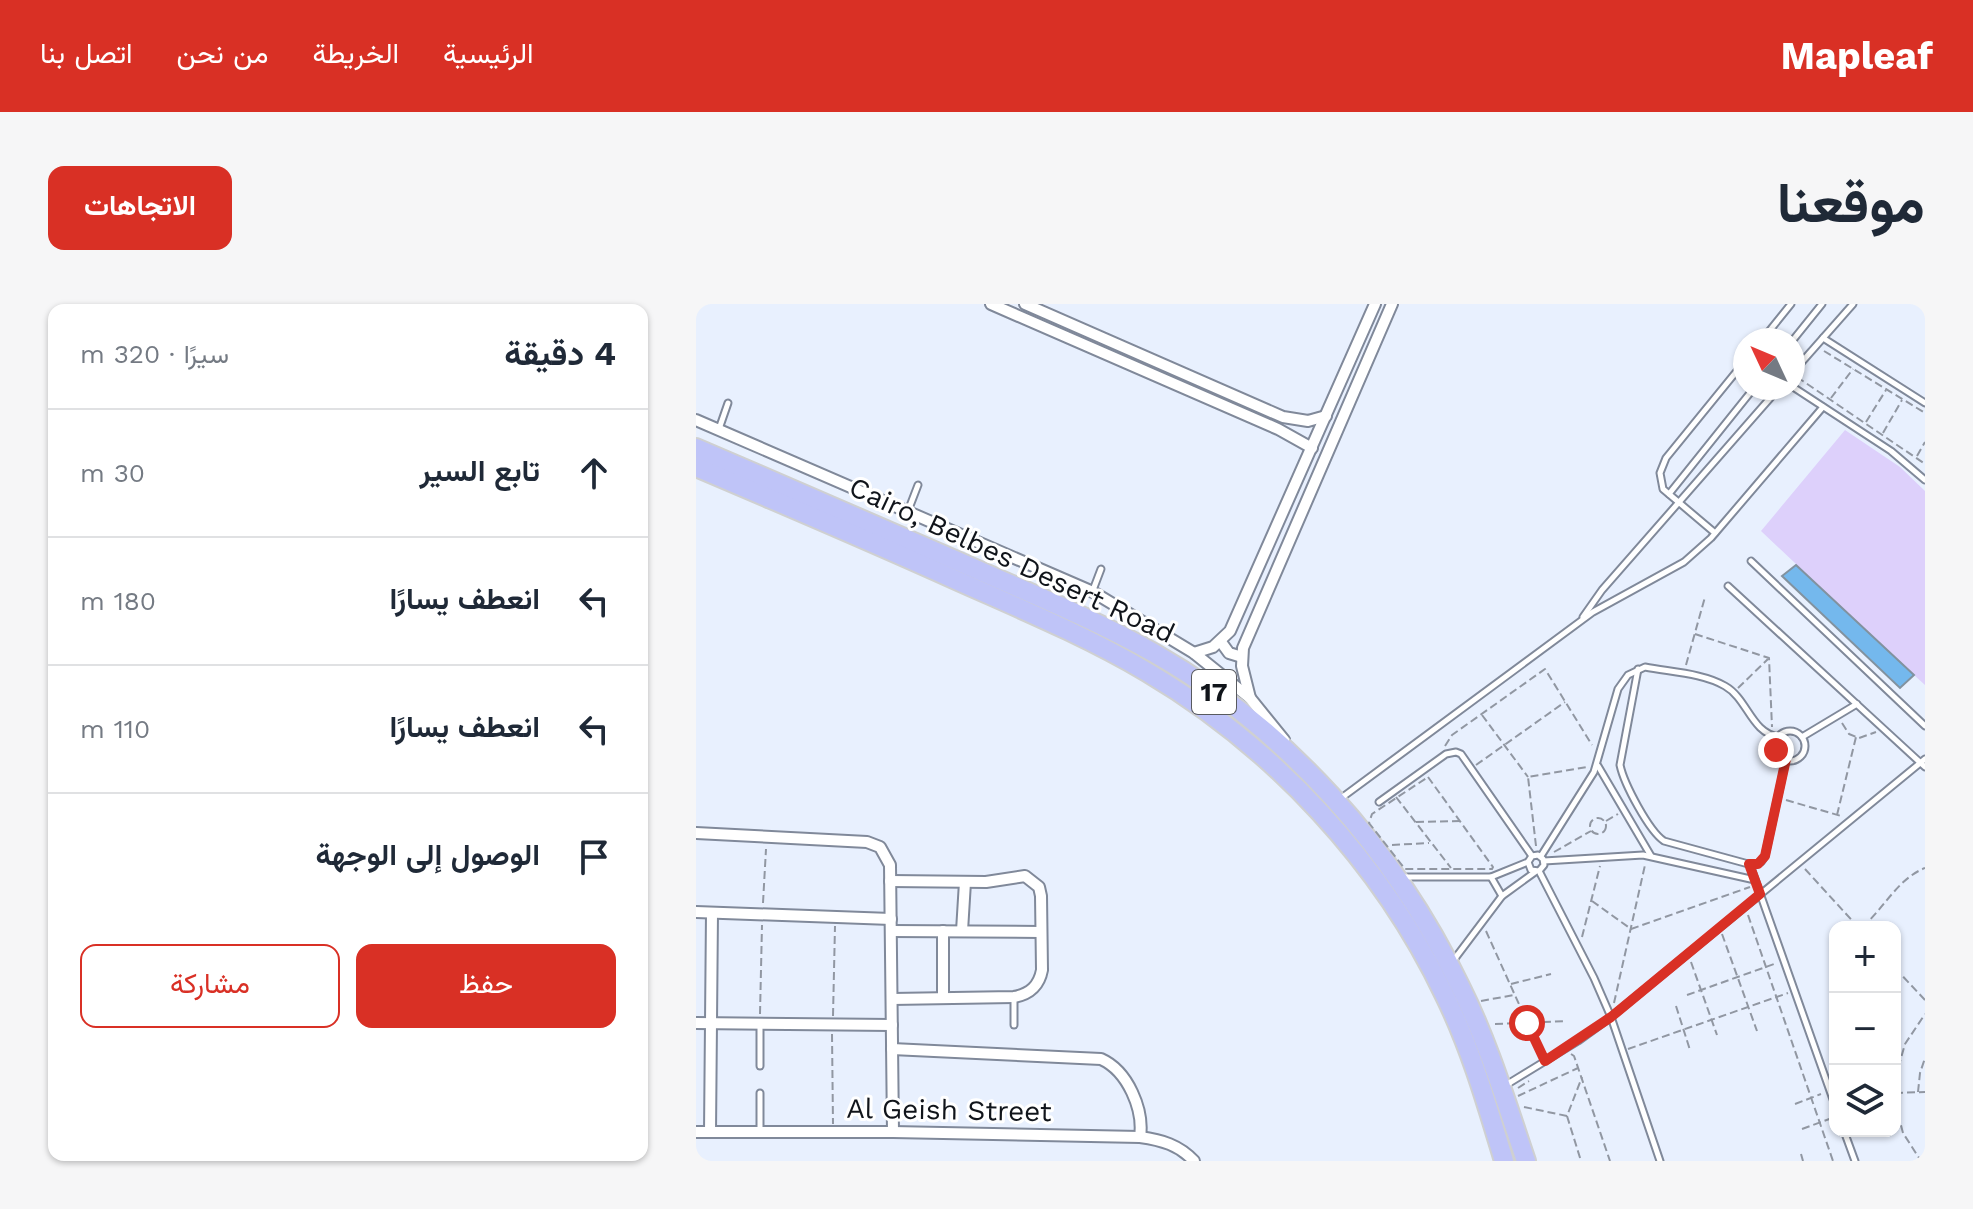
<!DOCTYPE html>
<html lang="ar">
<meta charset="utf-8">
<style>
body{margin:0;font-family:"Work Sans",Vazirmatn,sans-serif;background:#f6f6f7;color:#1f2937;direction:rtl}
.controls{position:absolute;right:24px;bottom:24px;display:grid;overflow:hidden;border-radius:16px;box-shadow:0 2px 6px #0004}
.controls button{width:72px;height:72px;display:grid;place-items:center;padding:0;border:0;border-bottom:2px solid #e0e1e3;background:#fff;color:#1f2937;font:40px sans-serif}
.compass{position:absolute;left:1037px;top:24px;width:72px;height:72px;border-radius:50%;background:#fff;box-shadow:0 2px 6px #0004;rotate:314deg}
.stop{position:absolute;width:24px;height:24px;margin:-18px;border:6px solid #d93025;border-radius:50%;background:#fff}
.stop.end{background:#d93025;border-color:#fff;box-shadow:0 2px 8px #0008}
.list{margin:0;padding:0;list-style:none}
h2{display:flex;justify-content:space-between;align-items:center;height:104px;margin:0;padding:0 32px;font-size:34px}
h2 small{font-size:26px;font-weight:400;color:#747a83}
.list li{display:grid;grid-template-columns:52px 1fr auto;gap:24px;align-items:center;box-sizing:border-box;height:128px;padding:0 32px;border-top:2px solid #e0e1e3}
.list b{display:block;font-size:30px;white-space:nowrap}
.list em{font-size:26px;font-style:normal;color:#747a83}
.actions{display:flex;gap:16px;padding:24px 32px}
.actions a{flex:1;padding:18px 0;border:2px solid #d93025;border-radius:16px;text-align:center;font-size:28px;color:#d93025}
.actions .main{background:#d93025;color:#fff}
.icon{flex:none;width:44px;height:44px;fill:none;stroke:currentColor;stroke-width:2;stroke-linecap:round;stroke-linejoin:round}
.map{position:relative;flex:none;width:1229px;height:857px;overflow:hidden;direction:ltr;border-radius:16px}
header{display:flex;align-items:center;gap:48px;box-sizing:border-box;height:112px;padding:0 40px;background:#d93025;color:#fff}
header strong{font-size:38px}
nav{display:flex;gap:44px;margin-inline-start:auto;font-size:28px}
.intro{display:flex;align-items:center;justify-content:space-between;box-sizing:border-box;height:192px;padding:0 48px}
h1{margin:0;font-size:56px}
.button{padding:20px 36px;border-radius:16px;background:#d93025;color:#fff;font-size:28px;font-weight:700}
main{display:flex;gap:48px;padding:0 48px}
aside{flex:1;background:#fff;border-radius:16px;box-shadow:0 2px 6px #0004}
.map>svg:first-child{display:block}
.green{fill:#ddd0fb}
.building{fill:#74b8ed;stroke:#82929f;stroke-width:2}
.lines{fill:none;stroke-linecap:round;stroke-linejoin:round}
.lane-casing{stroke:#80899a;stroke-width:9}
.street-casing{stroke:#80899a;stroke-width:14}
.highway-casing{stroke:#cfd0d1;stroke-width:22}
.path{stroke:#9197a2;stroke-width:2;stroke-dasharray:8 4;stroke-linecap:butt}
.lane{stroke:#fff;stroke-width:5}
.street{stroke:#fff;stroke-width:10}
.highway{stroke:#bfc4f8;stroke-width:18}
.route{stroke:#d93025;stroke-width:10}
.labels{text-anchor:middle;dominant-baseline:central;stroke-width:6;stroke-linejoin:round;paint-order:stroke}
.shield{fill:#fff;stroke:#585a5f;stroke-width:2}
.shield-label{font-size:26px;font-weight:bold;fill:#10141a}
.street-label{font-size:28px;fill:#10141a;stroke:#fff}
</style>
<header>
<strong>Mapleaf</strong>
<nav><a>الرئيسية</a><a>الخريطة</a><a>من نحن</a><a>اتصل بنا</a></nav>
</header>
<div class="intro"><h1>موقعنا</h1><a class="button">الاتجاهات</a></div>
<main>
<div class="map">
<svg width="1229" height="857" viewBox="0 0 1229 857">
<rect width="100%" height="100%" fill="#e8f0fe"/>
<polygon class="green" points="1149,126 1204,163 1229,187 1229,381 1218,371 1204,384 1086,272 1100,260 1065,227"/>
<polygon class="building" points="1100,261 1218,371 1204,384 1086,272"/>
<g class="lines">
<g class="lane-casing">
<g id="lane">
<polyline points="1127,34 1229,99"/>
<polyline points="1066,36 1095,0"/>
<polyline points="1097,36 1126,0"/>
<polyline points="1097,68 1157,0"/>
<polyline points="1097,83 1195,147 1229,176"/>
<polyline points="23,125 32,99"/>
<polyline points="973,190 1058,84"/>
<polyline points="212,207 222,181"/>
<polyline points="1019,229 967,185 964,169 970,154 1049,57"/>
<polyline points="1055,257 1229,422"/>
<polyline points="1032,282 1229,463"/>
<polyline points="397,286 405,265"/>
<polyline points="887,313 906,286 1083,84"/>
<path d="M942,365L924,461C928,480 953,527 968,537L1056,561L1065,558L1069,552L1090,455"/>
<circle cx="1094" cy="442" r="15"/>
<polyline points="1106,433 1161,400"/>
<polyline points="902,462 955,552"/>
<polyline points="644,495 897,308 988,258 1015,234 1127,103"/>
<polyline points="683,498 750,450 760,448 765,450 836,552"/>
<path d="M845,552L898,468L922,385L932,371L949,363C974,368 1007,369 1029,382C1052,395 1055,429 1083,433"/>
<polyline points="848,557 947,551 1059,576"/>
<polyline points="1054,561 1139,801"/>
<polyline points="843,567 848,561 847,555 842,551 836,552 832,558 835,566 843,567 898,674 915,713 964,857"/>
<polyline points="708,573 795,573 832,558"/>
<polyline points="795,573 806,592"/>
<polyline points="757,657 806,592 839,568"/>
<polyline points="64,721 64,762"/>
<polyline points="318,721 318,694"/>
<polyline points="810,781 882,737 915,713 1229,455"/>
<polyline points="64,789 64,828"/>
<polyline points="1148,827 1159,857"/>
</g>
</g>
<g class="street-casing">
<g id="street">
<polyline points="295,0 582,125 616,144"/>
<polyline points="329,0 587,113 612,117 630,112"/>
<polyline points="0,116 397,288 498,349 554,394 588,436"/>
<polyline points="525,338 533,349 546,353"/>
<polyline points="498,349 517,343 534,327 679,0"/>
<polyline points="554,394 546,362 547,344 696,0"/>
<polyline points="0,529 171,538 184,543 194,561 197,828"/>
<path d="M194,577L290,578L329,572L343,583L345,592L346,666C343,682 334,690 318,693L196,695"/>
<polyline points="0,608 195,615"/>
<polyline points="195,627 345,628"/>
<polyline points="266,627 269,578"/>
<polyline points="247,694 247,627"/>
<polyline points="0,719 196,721"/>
<path d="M196,745L405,755C432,767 448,806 444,833"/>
<path d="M0,828H197L444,833C466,836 483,841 498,857"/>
<polyline points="14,828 16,609"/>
</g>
</g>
<g class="highway-casing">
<g id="highway">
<path d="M0,144C89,182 178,221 266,259C331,288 396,314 458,349C590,424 698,545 764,682C792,738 810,798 830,857"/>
<path d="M0,163C87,200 174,237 260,276C325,305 390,332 451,368C578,443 686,559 749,692C775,745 791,801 808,857"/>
</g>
</g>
<g class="path">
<polyline points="1128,47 1229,109"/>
<polyline points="1101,73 1229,160"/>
<polyline points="1135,94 1157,65"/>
<polyline points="1170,118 1190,86"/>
<polyline points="1187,129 1206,96"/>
<polyline points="1221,152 1229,138"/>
<polyline points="999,330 1073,354 1076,423"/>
<polyline points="990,361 1009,293"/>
<polyline points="1042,384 1072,355"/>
<polyline points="786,411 832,473"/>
<polyline points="1146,419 1153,430 1163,434 1180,428"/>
<polyline points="749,442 756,431 849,365 896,441"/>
<polyline points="780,461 869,398"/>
<polygon points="732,473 797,563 796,565 709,565 673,519 676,510"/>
<polyline points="700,493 755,564"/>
<polyline points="1090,496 1145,512"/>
<polyline points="1141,511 1160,433"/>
<circle cx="902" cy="522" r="8"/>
<polyline points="910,517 922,510"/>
<polyline points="720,518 765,517"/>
<polyline points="696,541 733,539"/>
<polyline points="840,542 832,473 891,463"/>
<polyline points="858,548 895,527"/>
<polyline points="1109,565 1162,623"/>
<polyline points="896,597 935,625 1054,583"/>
<polyline points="67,599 70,545"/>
<polyline points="1052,611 1137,857"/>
<path d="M1166,623C1188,605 1201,575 1229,564"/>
<polyline points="790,627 845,749"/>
<polyline points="1026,630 1061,727"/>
<polyline points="886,633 904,562"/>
<polyline points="995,658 1021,731"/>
<polyline points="1199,664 1229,696"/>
<polyline points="815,680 855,670"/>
<polyline points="991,691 1081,659"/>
<polyline points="785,697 818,691"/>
<polyline points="918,699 949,561"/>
<polyline points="980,702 994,746"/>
<polyline points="64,710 66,621"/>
<polyline points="137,712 139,622"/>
<polyline points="799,720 870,717"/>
<polyline points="136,730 137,820"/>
<polyline points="932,745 1092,689"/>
<polyline points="875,750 878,752 914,857"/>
<polyline points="1199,775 1209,740 1229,710"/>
<polyline points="822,784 833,777"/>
<polyline points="1222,788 1224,769 1229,754"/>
<polyline points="1199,789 1229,788"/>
<polyline points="822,792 882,764"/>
<polyline points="1199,798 1207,829 1225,857"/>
<polyline points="1099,800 1125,790"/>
<polyline points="828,803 871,812 886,773"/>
<polyline points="871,812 885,857"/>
<polyline points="1106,825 1139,813"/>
<polyline points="1105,850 1107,857"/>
</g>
<use href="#lane" class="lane"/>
<use href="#street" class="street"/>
<use href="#highway" class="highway"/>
</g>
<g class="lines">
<polyline class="route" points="831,719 849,757 915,713 1064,590 1053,560 1062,560 1069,552 1090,455 1080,446"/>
</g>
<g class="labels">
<rect class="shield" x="496" y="366" width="44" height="44" rx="6"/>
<g class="shield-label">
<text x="518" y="388">17</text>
</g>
<g class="street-label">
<text transform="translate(316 256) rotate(25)">Cairo, Belbes Desert Road</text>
<text transform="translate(253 806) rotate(1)">Al Geish Street</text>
</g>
</g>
</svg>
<div class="controls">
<button>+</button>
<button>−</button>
<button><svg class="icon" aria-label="layers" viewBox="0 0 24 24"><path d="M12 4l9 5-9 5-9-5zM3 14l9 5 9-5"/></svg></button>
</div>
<svg class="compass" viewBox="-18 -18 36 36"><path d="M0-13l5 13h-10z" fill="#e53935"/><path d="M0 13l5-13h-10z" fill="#747a83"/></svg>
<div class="stop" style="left:831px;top:719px"></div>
<div class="stop end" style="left:1080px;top:446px"></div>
</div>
<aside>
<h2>4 دقيقة<small>سيرًا · 320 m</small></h2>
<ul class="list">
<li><svg class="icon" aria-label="ahead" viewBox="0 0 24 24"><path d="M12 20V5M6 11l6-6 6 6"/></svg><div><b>تابع السير</b></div><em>30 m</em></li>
<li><svg class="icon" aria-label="left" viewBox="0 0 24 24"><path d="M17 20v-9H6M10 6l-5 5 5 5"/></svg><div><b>انعطف يسارًا</b></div><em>180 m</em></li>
<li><svg class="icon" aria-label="left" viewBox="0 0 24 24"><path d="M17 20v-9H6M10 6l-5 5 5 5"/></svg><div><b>انعطف يسارًا</b></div><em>110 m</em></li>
<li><svg class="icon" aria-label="arrive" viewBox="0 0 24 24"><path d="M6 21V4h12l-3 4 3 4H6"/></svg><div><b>الوصول إلى الوجهة</b></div></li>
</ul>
<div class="actions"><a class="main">حفظ</a><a>مشاركة</a></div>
</aside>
</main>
